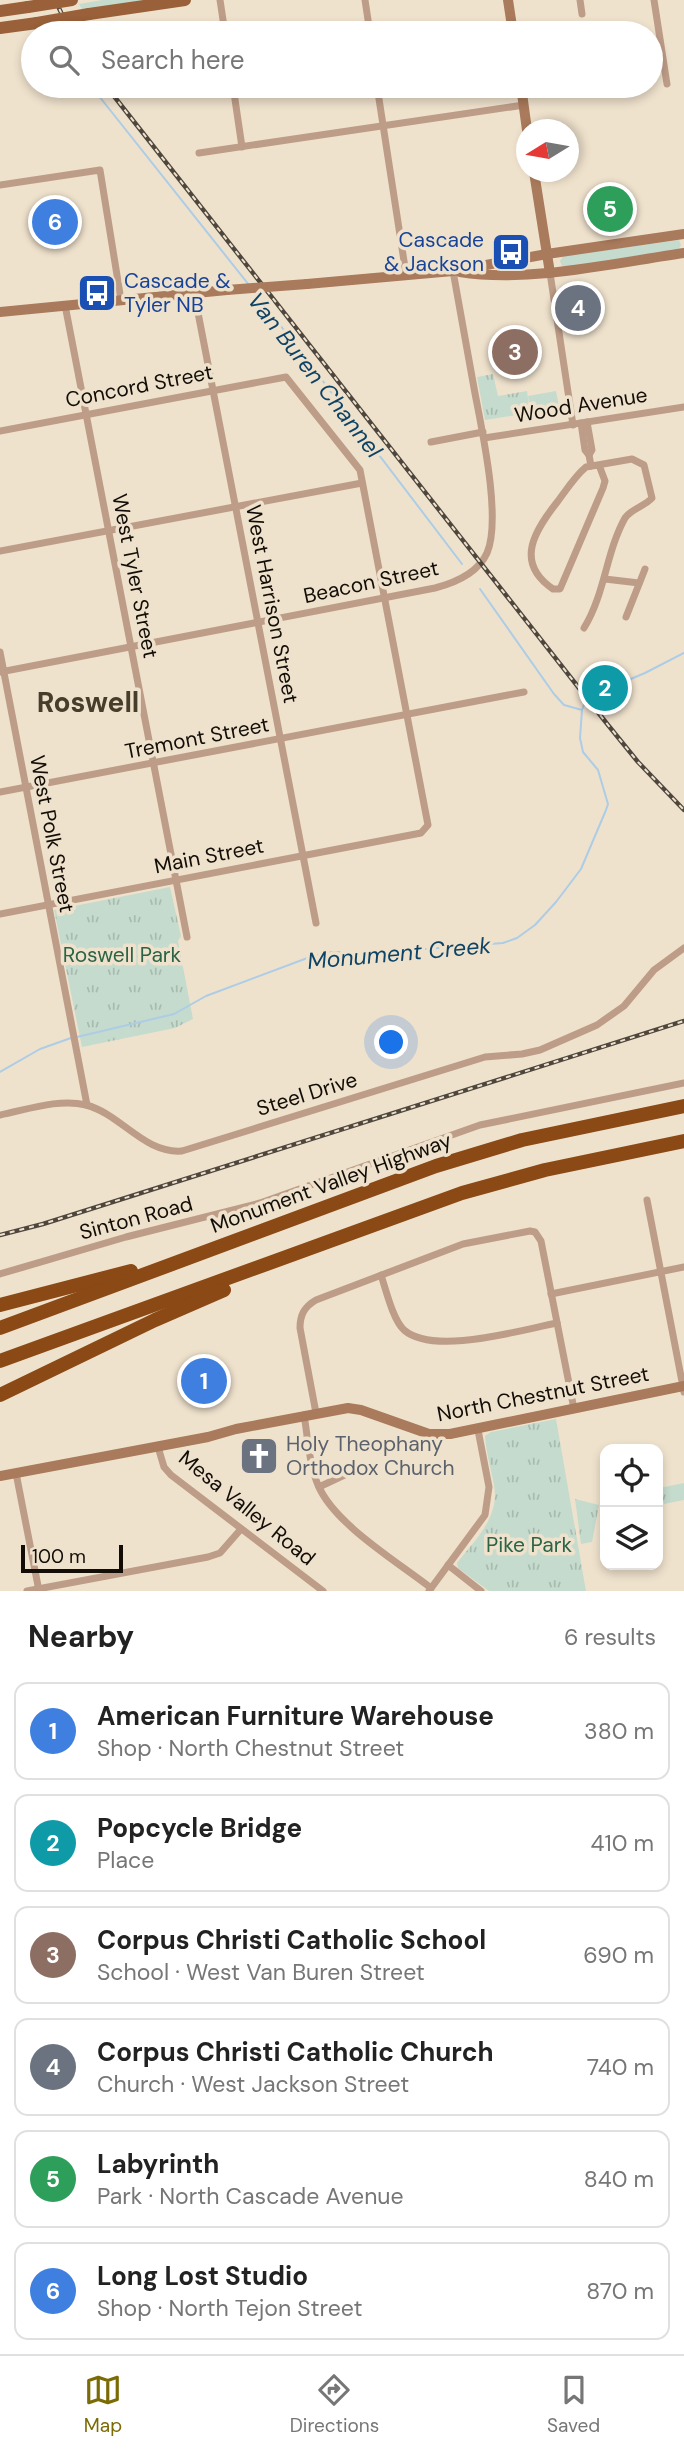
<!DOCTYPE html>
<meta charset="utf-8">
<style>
body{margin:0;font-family:"DM Sans",sans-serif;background:#f6f6f6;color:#222}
.controls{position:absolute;right:21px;bottom:21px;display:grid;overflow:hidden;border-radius:14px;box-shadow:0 4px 10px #0003}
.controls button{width:63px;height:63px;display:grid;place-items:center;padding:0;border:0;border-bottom:2px solid #e0e0e0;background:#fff;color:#222;font:35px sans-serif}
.compass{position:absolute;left:516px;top:119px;width:63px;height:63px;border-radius:50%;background:#fff;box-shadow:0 4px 10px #0003;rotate:259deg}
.scale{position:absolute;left:21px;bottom:18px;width:102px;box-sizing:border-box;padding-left:7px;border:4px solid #120d07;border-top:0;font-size:19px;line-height:24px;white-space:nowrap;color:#120d07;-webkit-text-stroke:5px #efe2cd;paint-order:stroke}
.you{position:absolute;left:392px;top:1043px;width:24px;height:24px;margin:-18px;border:5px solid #fff;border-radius:50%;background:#1a73e8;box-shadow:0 0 0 10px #1a73e833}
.badge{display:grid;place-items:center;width:46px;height:46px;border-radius:50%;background:#7a6b05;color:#fff;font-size:23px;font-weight:700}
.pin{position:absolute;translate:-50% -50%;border:4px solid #fff;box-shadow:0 2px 7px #0006}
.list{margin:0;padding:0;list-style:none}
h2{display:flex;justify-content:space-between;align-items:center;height:91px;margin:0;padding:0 28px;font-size:30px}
h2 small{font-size:23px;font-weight:400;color:#767676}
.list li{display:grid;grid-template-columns:46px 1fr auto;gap:21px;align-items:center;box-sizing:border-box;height:98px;margin:0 14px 14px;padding:0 14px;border:2px solid #e0e0e0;border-radius:14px}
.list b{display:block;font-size:26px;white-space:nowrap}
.list p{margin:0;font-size:23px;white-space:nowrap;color:#767676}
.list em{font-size:23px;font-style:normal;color:#767676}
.icon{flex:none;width:38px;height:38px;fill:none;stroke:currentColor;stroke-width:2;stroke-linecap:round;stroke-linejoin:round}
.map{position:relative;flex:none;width:684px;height:1591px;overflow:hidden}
.search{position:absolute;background:#fff;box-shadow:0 4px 10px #0003;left:21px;right:21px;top:21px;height:77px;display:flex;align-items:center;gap:18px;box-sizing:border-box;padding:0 24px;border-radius:38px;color:#767676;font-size:26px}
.sheet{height:763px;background:#fff}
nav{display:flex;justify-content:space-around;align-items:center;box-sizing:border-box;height:98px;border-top:2px solid #e0e0e0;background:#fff;font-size:19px;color:#767676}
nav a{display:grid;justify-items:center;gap:4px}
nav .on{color:#7a6b05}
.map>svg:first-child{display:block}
.grass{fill:#c5dbcd}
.park{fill:url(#park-tufts)}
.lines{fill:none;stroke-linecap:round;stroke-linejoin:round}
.stream{stroke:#adcce6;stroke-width:2}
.street{stroke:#be9d88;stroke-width:7}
.secondary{stroke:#a97a5b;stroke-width:10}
.primary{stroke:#996039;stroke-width:12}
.highway{stroke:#8b4915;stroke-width:14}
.rail-casing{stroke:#4f473d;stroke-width:4.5}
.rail{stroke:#efe2cd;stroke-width:2;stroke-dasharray:5;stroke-linecap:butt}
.secondary-bridge{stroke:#a97a5b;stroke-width:10}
.primary-bridge{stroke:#996039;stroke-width:12}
.labels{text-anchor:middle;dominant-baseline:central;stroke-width:7;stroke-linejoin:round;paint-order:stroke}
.transit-label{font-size:21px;fill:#164399;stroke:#efe2cd;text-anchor:end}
.street-label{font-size:21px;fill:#120d07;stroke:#efe2cd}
.park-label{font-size:21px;fill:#2a6345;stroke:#efe2cd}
.worship-label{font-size:21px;fill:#5b616d;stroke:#efe2cd;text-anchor:start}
.water-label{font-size:23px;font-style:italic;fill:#0f4365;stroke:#efe2cd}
.district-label{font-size:28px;font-weight:bold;fill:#473d2b;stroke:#efe2cd}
</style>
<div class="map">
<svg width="684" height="1591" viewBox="0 0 684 1591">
<defs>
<pattern id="park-tufts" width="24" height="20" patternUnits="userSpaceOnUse" patternTransform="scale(1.75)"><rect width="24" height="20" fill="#c5dbcd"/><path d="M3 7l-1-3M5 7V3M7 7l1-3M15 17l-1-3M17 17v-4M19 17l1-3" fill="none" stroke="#a8bbaf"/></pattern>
</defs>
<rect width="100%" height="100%" fill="#efe2cd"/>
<g class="grass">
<polygon points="102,0 165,0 83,12 79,4"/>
<polygon points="679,240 681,245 678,250 574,266 562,266 560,261 563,256"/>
<polygon points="556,391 559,406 530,411 528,396"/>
</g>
<g class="park">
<polygon points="493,374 498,396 527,391 530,413 485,420 477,377"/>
<polygon points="170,887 181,936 178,941 193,1019 175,1028 82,1047 54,910"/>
<path d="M556,1419L586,1591H489L458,1568L457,1563C475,1540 500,1517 494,1485C491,1469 486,1452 485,1436L491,1432Z"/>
<polygon points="684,1481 684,1500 664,1504 659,1488 684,1483"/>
<polygon points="575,1499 599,1505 592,1542 581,1544"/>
</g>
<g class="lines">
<g class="stream">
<polyline points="54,26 58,33"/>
<polyline points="91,86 249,285"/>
<polyline points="255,292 462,564"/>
<polyline points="480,589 554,694 564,705 582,710"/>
<polyline points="77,1037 174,1014 206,996 310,957 331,952 387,952 503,943 517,938 535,925 556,902 581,869 606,810 608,804 598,770 583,752 580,738 582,710 585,702 595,694 645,673 684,653"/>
<polyline points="0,1072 40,1049 71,1038"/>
</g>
<g class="street">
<polyline points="220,0 225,33"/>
<polyline points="365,0 370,33"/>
<polyline points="580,0 582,14"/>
<polyline points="654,0 667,84"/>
<polyline points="233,86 242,147"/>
<polyline points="377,86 406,274"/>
<polyline points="199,153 524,105"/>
<polyline points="0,185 100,170 121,300"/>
<polyline points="550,273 573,425"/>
<polyline points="194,292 316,923"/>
<polyline points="65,305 187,937"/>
<polyline points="587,422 592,450 589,455"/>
<polyline points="581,423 585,450 589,455 591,466"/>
<polyline points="0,431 286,377 360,470 428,825 421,833 0,914"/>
<polyline points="484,438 684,407"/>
<polyline points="431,442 483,432"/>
<polyline points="0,551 362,483"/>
<polyline points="605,579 639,583"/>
<polyline points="626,617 645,569"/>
<path d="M584,628C605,594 606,552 625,518C631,509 645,506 652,498L644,465L632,459L586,467C575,476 567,489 558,501C536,529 513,562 553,589H560L603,488L605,481L599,465"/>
<polyline points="0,652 87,1105"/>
<path d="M0,672L435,588C454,583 478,573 487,553C502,518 481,426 474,388C467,349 460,310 453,271"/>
<polyline points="0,792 524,692"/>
<path d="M0,1115C26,1110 59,1098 86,1105C121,1114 144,1154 182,1151L485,1057L522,1054L540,1050L597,1025L624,1006L654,970L684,948"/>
<polyline points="647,1200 684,1392"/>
<polyline points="0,1274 126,1237 260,1203 480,1125 684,1083"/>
<path d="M381,1275C386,1290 393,1320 404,1330C434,1356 520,1330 557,1323"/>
<polyline points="551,1294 684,1267"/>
<path d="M316,1413L300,1328C300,1315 304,1307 316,1300L463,1244L530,1231L535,1232L541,1241L574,1409"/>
<path d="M304,1415C308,1438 309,1464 318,1485C334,1524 398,1562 431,1588"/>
<polyline points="158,1447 164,1467 171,1475 323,1591"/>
<polyline points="16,1473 39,1591"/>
<polyline points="319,1487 353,1471"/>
<polyline points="448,1565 481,1591"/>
<polyline points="27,1591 208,1557 220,1553 241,1529"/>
<polyline points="429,1591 485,1515 489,1487 478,1430"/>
</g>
<g class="secondary">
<polyline points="508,0 513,33"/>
<polyline points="521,86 527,130"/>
<polyline points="534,172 550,273"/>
<path d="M460,272C528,283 615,263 684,253"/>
<polyline points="307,284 453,271 547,254 684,234"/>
<polyline points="0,312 227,290"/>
<polyline points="0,1476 208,1437 236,1429 348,1408 361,1410 429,1434 450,1434 684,1386"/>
</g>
<g class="primary">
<polyline points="0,11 28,7"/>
<polyline points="89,14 185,0"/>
<polyline points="0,28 37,23"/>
</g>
<g class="highway">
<polyline points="0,1305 131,1271"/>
<polyline points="0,1328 436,1166 522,1140 684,1106"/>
<polyline points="0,1361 462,1193 545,1170 684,1141"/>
<polyline points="0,1395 155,1320 224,1290"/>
</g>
<g class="rail-casing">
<g id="rail">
<polyline points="55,0 71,33"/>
<polyline points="106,86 608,725 638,762 684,810"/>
<polyline points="0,1235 43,1224 684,1021"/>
</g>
</g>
<use href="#rail" class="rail"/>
<polyline class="secondary-bridge" points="227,290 307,284"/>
<g class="primary-bridge">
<polyline points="28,7 72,0"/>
<polyline points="37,23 89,14"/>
</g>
</g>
<defs>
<g id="bus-square" transform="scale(2.0125)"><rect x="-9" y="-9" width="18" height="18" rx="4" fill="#1a4fb4" stroke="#efe2cd"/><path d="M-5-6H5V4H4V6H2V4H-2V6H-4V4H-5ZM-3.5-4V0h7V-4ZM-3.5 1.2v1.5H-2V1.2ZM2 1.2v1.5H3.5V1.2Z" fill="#fff"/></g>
<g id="church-square" transform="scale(2.0125)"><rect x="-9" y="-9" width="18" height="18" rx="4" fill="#6b7280" stroke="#efe2cd"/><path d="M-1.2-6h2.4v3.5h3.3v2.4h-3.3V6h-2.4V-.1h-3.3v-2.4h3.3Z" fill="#fff"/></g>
</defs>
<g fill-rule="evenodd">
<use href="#bus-square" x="511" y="252"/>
<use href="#bus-square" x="97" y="293"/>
<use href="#church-square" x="259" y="1456"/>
</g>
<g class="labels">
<g class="transit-label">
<text x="484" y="240">Cascade<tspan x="484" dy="24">&amp; Jackson</tspan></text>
<text x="124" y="281" text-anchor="start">Cascade &amp;<tspan x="124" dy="24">Tyler NB</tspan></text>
</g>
<g class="street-label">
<text transform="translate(139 386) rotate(-11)">Concord Street</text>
<text transform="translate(581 405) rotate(-9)">Wood Avenue</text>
<text transform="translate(135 576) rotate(79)">West Tyler Street</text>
<text transform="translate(371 582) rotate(-12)">Beacon Street</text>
<text transform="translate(272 604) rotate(79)">West Harrison Street</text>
<text transform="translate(197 738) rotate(-11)">Tremont Street</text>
<text transform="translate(52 834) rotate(79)">West Polk Street</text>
<text transform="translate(209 856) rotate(-11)">Main Street</text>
<text transform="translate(307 1094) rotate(-17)">Steel Drive</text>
<text transform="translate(331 1183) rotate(-20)">Monument Valley Highway</text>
<text transform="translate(136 1218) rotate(-15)">Sinton Road</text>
<text transform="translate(543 1394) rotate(-11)">North Chestnut Street</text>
<text transform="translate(247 1508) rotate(39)">Mesa Valley Road</text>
</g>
<g class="park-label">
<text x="122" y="955">Roswell Park</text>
<text x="529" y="1545">Pike Park</text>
</g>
<g class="worship-label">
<text x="286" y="1444">Holy Theophany<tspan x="286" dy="24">Orthodox Church</tspan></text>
</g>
<g class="water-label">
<text transform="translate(315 375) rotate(52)">Van Buren Channel</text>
<text transform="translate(399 953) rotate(-5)">Monument Creek</text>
</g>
<g class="district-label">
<text x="88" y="702">Roswell</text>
</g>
</g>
</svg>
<div class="controls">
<button><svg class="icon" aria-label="locate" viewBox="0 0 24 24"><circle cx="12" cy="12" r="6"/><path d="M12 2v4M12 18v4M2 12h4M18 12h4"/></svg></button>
<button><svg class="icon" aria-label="layers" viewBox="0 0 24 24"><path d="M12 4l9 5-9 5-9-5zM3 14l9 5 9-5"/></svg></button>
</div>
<svg class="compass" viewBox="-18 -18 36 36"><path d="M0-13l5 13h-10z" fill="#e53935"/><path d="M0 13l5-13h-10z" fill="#767676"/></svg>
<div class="scale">100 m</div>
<div class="you"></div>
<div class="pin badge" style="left:204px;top:1381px;background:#3f7fe0">1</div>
<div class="pin badge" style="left:605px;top:688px;background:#0f9aa8">2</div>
<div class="pin badge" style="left:515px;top:352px;background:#8d6e63">3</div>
<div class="pin badge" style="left:578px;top:308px;background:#6b7280">4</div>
<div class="pin badge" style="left:610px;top:209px;background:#2e9e5b">5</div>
<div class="pin badge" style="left:55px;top:222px;background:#3f7fe0">6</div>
<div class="search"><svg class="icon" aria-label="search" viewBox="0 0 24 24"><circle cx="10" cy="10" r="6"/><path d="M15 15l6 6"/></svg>Search here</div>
</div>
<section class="sheet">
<h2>Nearby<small>6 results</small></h2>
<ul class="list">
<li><span class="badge" style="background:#3f7fe0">1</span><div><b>American Furniture Warehouse</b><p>Shop · North Chestnut Street</p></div><em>380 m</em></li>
<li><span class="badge" style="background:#0f9aa8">2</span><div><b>Popcycle Bridge</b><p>Place</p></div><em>410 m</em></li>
<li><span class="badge" style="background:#8d6e63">3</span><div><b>Corpus Christi Catholic School</b><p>School · West Van Buren Street</p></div><em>690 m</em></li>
<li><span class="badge" style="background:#6b7280">4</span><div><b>Corpus Christi Catholic Church</b><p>Church · West Jackson Street</p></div><em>740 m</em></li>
<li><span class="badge" style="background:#2e9e5b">5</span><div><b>Labyrinth</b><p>Park · North Cascade Avenue</p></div><em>840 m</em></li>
<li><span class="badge" style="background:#3f7fe0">6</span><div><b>Long Lost Studio</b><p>Shop · North Tejon Street</p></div><em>870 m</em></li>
</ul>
</section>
<nav>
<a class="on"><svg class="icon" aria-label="map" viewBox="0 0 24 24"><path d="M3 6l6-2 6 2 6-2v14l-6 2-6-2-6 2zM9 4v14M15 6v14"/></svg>Map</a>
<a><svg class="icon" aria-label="directions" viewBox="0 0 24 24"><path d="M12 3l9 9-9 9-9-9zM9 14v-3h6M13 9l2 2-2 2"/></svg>Directions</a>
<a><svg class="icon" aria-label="saved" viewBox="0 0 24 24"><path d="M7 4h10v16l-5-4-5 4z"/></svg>Saved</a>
</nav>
